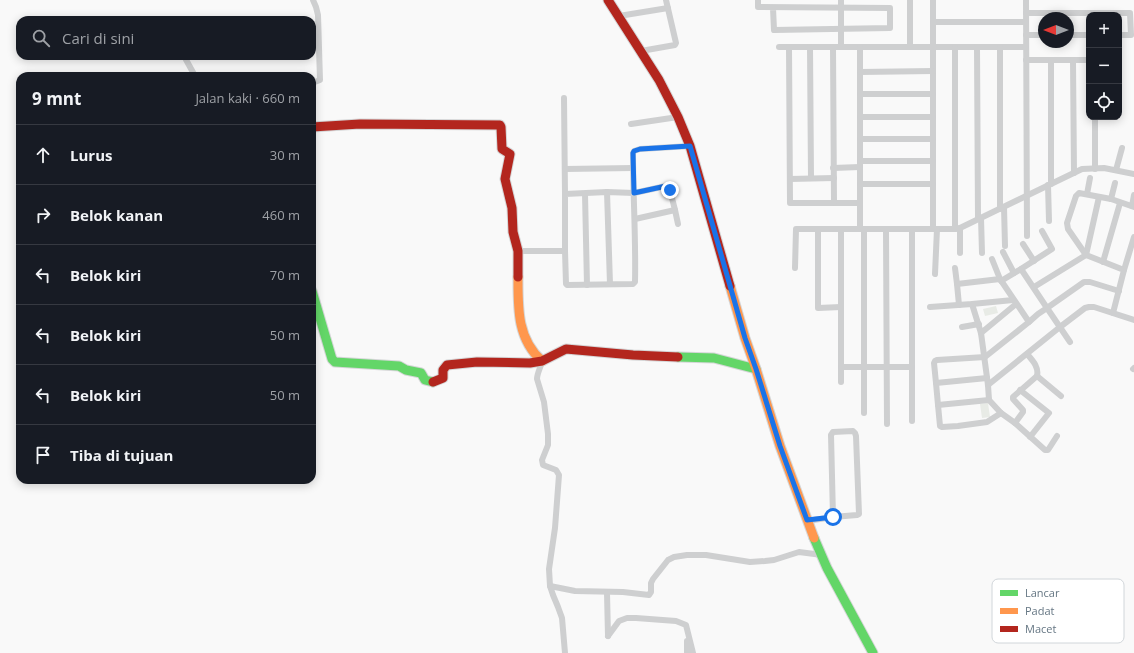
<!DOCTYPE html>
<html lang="id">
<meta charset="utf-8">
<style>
body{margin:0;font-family:"Open Sans",sans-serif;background:#242831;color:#f1f3f6}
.controls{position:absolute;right:12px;top:12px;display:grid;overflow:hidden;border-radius:8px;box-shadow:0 2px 10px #0003}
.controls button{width:36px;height:36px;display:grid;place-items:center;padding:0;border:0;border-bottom:1px solid #363941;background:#171b24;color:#f1f3f6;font:20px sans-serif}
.compass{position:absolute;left:1038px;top:12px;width:36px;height:36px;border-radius:50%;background:#171b24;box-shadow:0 2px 10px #0003;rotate:270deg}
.stop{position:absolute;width:12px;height:12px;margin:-9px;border:3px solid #1a73e8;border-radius:50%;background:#fff}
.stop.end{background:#1a73e8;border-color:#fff;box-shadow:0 1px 4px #0008}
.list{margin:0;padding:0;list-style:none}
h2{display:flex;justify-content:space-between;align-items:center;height:52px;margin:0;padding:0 16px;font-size:17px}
h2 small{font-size:13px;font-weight:400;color:#9ea1a6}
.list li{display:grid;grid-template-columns:26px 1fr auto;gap:12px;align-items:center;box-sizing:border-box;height:60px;padding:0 16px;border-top:1px solid #363941}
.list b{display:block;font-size:15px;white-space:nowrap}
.list em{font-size:13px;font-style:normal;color:#9ea1a6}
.icon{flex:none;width:22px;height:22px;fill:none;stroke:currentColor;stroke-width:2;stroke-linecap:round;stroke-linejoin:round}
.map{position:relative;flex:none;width:1134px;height:653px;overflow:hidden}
.search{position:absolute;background:#171b24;box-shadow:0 2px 10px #0003;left:16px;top:16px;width:300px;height:44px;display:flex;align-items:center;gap:10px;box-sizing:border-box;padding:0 14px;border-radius:12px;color:#9ea1a6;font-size:15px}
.panel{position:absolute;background:#171b24;box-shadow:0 2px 10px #0003;left:16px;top:72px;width:300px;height:412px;border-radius:12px}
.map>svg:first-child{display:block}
.green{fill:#e8ebe6}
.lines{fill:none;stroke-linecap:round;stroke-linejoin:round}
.fast-casing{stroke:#d5d6d7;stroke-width:11}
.slow-casing{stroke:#d5d6d7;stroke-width:11}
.jam-casing{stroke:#d5d6d7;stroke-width:11}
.street{stroke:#cecfd0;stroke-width:6}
.fast{stroke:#63d668;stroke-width:9}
.slow{stroke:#ff974d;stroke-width:9}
.jam{stroke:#b3261e;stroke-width:9}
.route{stroke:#1a73e8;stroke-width:5}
.key{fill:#fff;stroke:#d1d6da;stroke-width:1}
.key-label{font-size:11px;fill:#657683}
</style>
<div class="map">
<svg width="1134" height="653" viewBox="0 0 1134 653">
<rect width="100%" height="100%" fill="#f9f9f9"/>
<g class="green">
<polygon points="996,306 998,313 985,316 983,309"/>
<polygon points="988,403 990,417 982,418 980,404"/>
</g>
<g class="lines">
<g class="fast-casing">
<g id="fast">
<polyline points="312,291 332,359 335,362 399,366 406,370 421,373 425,380 433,382"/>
<polyline points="678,357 714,358 756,369"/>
<polyline points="814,538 827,568 873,653"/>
</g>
</g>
<g class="slow-casing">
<g id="slow">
<path d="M518,277C518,308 517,339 542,361"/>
<polyline points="730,286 745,338 756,369 780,446 814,538"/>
</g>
</g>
<g class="jam-casing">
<g id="jam">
<polyline points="608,0 659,80 678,117 690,146 730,286"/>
<polyline points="312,127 360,124 500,125 501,127 502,149 510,154 505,179 512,208 513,232 518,251 518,277"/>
<polyline points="433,382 443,378 443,370 447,365 477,362 530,363 542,361 566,349 633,355 678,357"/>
</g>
</g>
<g class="street">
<polyline points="758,0 758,7 890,8 890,28 774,30 773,8"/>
<polyline points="841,0 841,47"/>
<polyline points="910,0 910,47"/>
<polyline points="933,0 933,229"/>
<polyline points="1026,0 1027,236"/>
<polyline points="1026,13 1130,13 1131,35 1119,35"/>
<polyline points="619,16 668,8"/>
<polyline points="933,22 1026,22"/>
<polyline points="1026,35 1044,35"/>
<polyline points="1068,35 1089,35"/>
<polyline points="779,47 1026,47"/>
<polyline points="789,47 790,203 860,203"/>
<polyline points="810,47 811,178"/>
<polyline points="833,47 834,203"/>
<polyline points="860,47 860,229"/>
<polyline points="955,47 955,229"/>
<polyline points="977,47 978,219"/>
<polyline points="641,51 675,45 676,43 666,0"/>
<polyline points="184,56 195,76"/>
<polyline points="1026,60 1051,60 1051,184"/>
<polyline points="1051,60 1088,60"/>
<polyline points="1073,60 1074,173"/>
<polyline points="860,72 933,71"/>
<polyline points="312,83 320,80 318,15 316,7 313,0"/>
<polyline points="860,94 933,94"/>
<polyline points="564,98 565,194"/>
<polyline points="860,117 933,117"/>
<polyline points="631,124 678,117"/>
<polyline points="860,139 933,139"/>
<polyline points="860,161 933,161"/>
<polyline points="833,168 860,167"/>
<polyline points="565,169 633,168"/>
<polyline points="1095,169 1095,120"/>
<polyline points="1116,170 1122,148"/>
<polyline points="790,179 834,178"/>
<polyline points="860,184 933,184"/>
<polyline points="1048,185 1049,221"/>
<polyline points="607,192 610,284"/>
<polyline points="585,194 587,285"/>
<polyline points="1087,194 1090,178"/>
<polyline points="1111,199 1115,183"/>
<polyline points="1132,206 1134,195"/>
<polyline points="1004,207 1005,246"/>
<polyline points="1000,209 1000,47"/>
<path d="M675,210L670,190L669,187L666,186L634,193L607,192L565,194V251L566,284L567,285L633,284L635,282C636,239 633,196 633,153L634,151L640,149L690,146"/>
<polyline points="981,218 982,253"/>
<polyline points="635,219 675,210 678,224"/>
<polyline points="818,229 818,308 841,307"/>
<polyline points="841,229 841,382"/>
<polyline points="864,229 864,413"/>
<polyline points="886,229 887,424"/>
<polyline points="912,229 912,421"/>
<polyline points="1023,244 1034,261"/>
<polyline points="518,251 565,251"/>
<polyline points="1003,252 1014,273"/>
<polyline points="960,253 960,228"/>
<polyline points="992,259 1000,279"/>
<polyline points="1103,262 1120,203"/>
<polyline points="795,268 796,229 955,229 960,228 1082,169 1104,168 1134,174"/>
<polyline points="955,268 957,284"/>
<polyline points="1021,269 1052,249 1042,231"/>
<polyline points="1124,270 1134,237"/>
<polyline points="935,274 937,229"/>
<polyline points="1001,281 1021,269 1047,308 1084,282 1090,282 1119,291"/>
<polyline points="1034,287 1086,255 1099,197"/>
<polyline points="972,304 981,333 988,385 989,400 1001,413 1015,423 1045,450 1048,450 1057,436"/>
<polyline points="959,305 957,284 1000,279 1029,322 1038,314 1047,308 1070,342"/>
<polyline points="930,307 972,304 1013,300"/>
<polyline points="1113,313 1124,270 1086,255 1068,229 1067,223 1076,196 1079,193 1111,199 1134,207"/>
<polyline points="962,327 979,324"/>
<polyline points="981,333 1016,304"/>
<path d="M542,361C541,367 537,373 537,379L544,402L548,434V445L542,460L543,465L556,470L559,475L555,528L549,569L550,586L553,595L558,607L562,618L565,653"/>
<polyline points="841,367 912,367"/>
<polyline points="1133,369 1134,368"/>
<polyline points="1037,376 1061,396"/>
<polyline points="936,383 934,363 935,361 937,360 985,357 1029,322"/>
<polyline points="988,385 1060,327 1085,308 1089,307 1094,307 1134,320"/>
<polyline points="1020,390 1049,413 1030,437"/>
<polyline points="989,400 938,405 940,426 942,427 958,426 987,422 1001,413"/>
<polyline points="938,405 936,383 987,378"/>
<path d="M1015,423L1023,412V410L1013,399V397L1037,376C1039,367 1033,361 1027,354"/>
<polyline points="807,521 833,517 857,515 859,514 856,436 855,433 853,431 833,432 831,435 833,517"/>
<polyline points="550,586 575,591 623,592 649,595 651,592 651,583 653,579 668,560 674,557 687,555 706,555 750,562 765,561 774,560 799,552 822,555"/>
<polyline points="607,593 608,636"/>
<polyline points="608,636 619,621 627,618 636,618 676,621 686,625 693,653"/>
<polyline points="687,653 687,641"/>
</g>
<use href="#fast" class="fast"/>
<use href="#slow" class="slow"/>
<use href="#jam" class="jam"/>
</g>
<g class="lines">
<polyline class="route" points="670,190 669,187 666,186 634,193 633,153 634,151 640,149 690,146 745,338 756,369 780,446 807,520 833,517"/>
</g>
<rect x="992" y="579" width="132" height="64" rx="6" class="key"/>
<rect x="1000" y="590" width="18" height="6" fill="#63d668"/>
<rect x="1000" y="608" width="18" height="6" fill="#ff974d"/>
<rect x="1000" y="626" width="18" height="6" fill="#b3261e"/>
<g class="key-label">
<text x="1025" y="597">Lancar</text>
<text x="1025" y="615">Padat</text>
<text x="1025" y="633">Macet</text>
</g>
</svg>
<div class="controls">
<button>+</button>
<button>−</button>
<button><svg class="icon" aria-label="locate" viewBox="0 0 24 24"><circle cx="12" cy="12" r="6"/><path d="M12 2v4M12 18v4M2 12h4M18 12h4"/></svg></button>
</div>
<svg class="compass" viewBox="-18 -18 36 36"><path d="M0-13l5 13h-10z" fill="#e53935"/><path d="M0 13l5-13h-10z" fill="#9ea1a6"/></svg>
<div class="stop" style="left:833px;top:517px"></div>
<div class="stop end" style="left:670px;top:190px"></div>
<div class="search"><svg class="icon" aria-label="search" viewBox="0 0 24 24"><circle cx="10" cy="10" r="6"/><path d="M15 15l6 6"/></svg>Cari di sini</div>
<section class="panel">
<h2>9 mnt<small>Jalan kaki · 660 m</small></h2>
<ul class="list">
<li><svg class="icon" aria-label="ahead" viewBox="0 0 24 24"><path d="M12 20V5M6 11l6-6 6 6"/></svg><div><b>Lurus</b></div><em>30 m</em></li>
<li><svg class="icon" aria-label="right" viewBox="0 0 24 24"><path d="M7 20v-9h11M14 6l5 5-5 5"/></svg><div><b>Belok kanan</b></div><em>460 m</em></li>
<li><svg class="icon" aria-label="left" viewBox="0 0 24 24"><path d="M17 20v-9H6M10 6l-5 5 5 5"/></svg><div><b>Belok kiri</b></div><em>70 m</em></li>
<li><svg class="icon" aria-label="left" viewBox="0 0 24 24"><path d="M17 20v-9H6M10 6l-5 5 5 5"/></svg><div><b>Belok kiri</b></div><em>50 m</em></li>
<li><svg class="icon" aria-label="left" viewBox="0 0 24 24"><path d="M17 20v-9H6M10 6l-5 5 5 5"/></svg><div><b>Belok kiri</b></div><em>50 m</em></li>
<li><svg class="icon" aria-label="arrive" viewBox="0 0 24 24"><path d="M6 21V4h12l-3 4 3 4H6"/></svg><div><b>Tiba di tujuan</b></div></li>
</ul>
</section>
</div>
